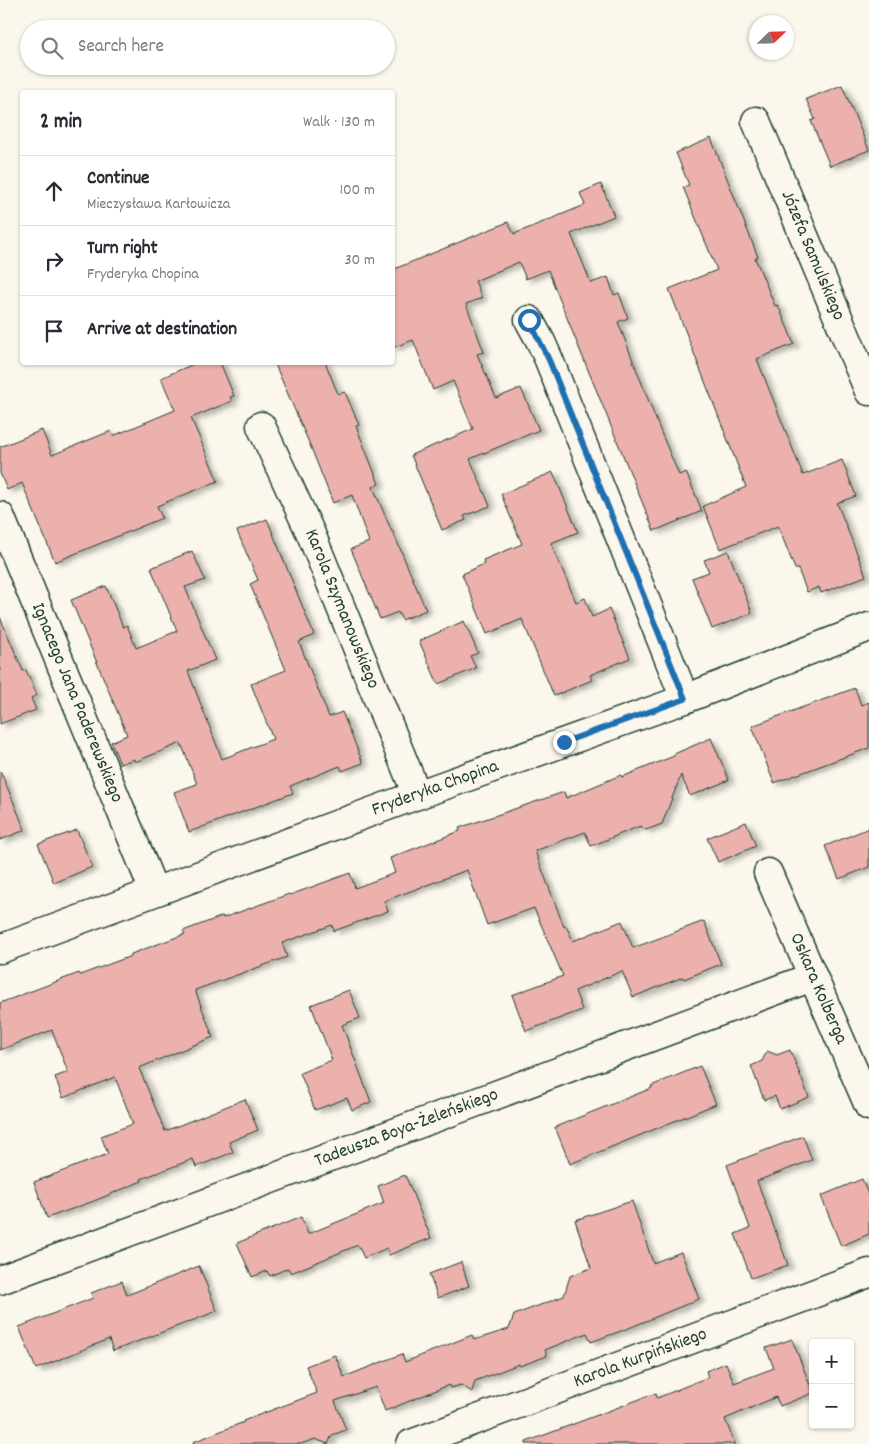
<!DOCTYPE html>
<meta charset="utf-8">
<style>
body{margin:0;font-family:Dekko,sans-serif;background:#f7f7f7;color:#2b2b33}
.controls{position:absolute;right:15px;bottom:15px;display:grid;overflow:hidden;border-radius:5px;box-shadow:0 1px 4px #0004}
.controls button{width:45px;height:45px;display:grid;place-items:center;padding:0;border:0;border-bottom:1px solid #e1e1e2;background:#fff;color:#2b2b33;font:25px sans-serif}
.compass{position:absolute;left:749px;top:15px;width:45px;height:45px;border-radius:50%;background:#fff;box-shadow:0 1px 4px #0004;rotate:67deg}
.stop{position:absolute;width:15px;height:15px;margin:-11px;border:4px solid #1f6fb2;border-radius:50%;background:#fff}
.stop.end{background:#1f6fb2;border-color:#fff;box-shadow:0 1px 5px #0008}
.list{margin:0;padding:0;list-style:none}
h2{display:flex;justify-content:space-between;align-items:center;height:65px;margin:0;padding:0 20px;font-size:21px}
h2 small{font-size:16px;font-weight:400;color:#7c7c81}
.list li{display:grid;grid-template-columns:32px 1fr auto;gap:15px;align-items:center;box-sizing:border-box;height:70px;padding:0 20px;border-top:1px solid #e1e1e2}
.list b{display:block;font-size:19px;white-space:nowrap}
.list p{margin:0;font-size:16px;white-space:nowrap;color:#7c7c81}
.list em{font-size:16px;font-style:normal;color:#7c7c81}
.icon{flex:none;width:28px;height:28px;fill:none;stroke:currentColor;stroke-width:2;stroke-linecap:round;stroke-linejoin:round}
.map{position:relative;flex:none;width:869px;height:1444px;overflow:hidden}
.search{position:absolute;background:#fff;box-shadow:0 1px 4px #0004;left:20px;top:20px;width:375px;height:55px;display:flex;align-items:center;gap:12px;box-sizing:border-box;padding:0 18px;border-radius:28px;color:#7c7c81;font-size:19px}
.panel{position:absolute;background:#fff;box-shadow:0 1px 4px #0004;left:20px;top:90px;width:375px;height:275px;border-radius:5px}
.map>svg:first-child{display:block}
.building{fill:#ecb1ac;stroke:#1f3d34;filter:url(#shadow)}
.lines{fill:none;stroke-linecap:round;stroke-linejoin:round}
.minor-casing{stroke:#1f3d34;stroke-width:31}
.minor{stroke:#fbf7ec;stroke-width:28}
.route{stroke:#1f6fb2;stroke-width:6}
.labels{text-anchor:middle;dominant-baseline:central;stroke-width:4;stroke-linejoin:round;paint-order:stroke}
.street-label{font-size:19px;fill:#1f3d34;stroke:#fbf7ec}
</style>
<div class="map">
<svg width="869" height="1444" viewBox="0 0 869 1444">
<defs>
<filter id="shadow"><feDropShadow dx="5.5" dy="3" stdDeviation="2.5" flood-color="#0004"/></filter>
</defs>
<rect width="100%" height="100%" fill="#fbf7ec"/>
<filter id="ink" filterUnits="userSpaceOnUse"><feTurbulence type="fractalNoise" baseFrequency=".02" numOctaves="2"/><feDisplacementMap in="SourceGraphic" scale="10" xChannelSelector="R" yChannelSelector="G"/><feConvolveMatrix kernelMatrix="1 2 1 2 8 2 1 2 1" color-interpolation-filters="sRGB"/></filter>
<g filter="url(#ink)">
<g class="building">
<polygon points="842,85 869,150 830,166 811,121 815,119 806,99"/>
<polygon points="711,138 758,257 755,258 775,306 778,305 794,344 757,359 803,475 842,460 856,496 837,503 866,576 821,593 819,587 807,592 798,569 795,569 778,526 720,549 703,506 746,487 669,289 717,270 683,187 689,185 676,153"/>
<polygon points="601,184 614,216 571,234 591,283 608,277 614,295 619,293 628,318 618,322 660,430 679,475 686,472 702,511 654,531 575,338 548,270 526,279 519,262 475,281 482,298 466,304 484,352 477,354 496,398 521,388 539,430 470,459 490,506 464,516 466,520 442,530 411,455 473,429 453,381 433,390 413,340 392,348 392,270 508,222 514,234 585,205 580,193"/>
<polygon points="198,362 220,362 234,396 230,397 232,401 191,418 218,481 157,506 162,518 55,562 22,483 7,490 0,473 0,447 42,430 52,455 111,431 113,436 175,410 161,378"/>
<polygon points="274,362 325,362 338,394 345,392 359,425 356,426 379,484 373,487 392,532 393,532 426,610 402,620 398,612 380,619 351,549 369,542 352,495 333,503 310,445"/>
<polygon points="553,472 578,532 551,543 576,602 585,598 592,617 609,609 630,658 590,675 592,680 554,696 522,619 487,634 462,574 484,564 483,560 522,544 501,494"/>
<polygon points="267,519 314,635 299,642 329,717 342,712 363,763 342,771 340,766 290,786 293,793 189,832 174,792 197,784 181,743 135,762 134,759 120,764 111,742 127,735 71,600 106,586 123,627 127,625 136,648 177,631 151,568 192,551 205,580 185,587 215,660 188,671 222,759 273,739 251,684 286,670 250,584 258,580 237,531"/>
<polygon points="728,551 752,613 712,629 692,578 709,572 704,560"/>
<polygon points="0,617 23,671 26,670 37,695 31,698 36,710 0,724"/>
<polygon points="464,621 478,653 470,656 476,668 438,684 419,641"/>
<polygon points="855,688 861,705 869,702 869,748 774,783 752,726"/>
<polygon points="711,738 729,780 690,796 681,775 662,824 646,830 640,826 591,846 585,832 535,851 564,927 566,926 573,941 622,921 633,948 704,921 721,964 684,979 683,977 633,997 622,971 575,991 582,1010 526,1031 512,995 563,976 534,908 487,925 467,870 384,901 388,911 334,931 332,925 282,943 287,957 195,990 213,1037 139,1068 165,1131 245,1099 258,1130 229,1142 233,1152 196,1167 193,1159 141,1179 142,1181 94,1201 47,1218 34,1182 108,1154 101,1136 133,1124 115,1077 63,1098 55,1077 68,1072 52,1030 0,1050 0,1003 79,973 80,975 131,956 131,954 185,934 183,931 223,916 223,918 289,894 290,895 350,873 355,888 395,873 390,858 460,831 459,828 564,792 566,798 621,775 622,777 674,756 674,754"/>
<polygon points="0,772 1,772 25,830 0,840"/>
<polygon points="746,822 756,846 718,862 707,838"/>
<polygon points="869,828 869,867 839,879 825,846"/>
<polygon points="77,830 92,867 54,883 38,844"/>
<polygon points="349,990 360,1018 342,1025 371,1102 352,1110 347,1098 315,1110 300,1073 332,1060 311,1005"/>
<polygon points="790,1050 809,1097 780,1109 775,1096 764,1100 751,1066 762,1061 767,1051 777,1055"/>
<polygon points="700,1066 716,1104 570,1164 555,1127 652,1088 651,1086"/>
<polygon points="803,1136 812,1160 757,1181 788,1265 751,1278 735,1234 750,1228 727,1165"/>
<polygon points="405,1175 431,1238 389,1255 387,1248 364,1258 358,1245 291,1273 288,1268 270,1276 267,1271 252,1277 237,1243 301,1217 308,1234 384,1203 378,1186"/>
<polygon points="862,1179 869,1197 869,1234 841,1246 821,1196"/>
<polygon points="632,1201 653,1263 681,1252 699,1299 629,1328 591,1342 587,1333 545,1350 547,1356 520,1366 519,1364 475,1381 472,1392 461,1385 450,1388 449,1385 385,1411 376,1387 335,1401 346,1430 332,1435 328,1444 315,1439 301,1444 193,1444 193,1442 244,1422 243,1421 317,1393 306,1366 335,1355 344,1377 402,1354 405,1362 472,1335 474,1340 509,1329 514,1315 564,1296 570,1276 591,1268 575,1220"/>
<polygon points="461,1262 469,1286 438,1298 429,1274"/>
<polygon points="199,1266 217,1311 113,1351 109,1339 36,1369 19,1327 93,1298 91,1293 122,1281 127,1295"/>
<polygon points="792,1339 813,1393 780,1406 776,1397 725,1419 735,1444 526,1444 526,1442 656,1393 657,1398 708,1377 706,1371 726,1363 734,1383 774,1368 766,1348"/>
</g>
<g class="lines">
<g class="minor-casing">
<g id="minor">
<path id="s1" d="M756,121L869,391"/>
<polyline points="529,320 541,342 549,360 685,699"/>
<path id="s2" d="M261,426L311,534L417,795"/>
<path id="s3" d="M0,516L154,891"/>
<path id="s4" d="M768,873L869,1106"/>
<path id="s5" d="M0,949L417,795L685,699L869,627"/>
<path id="s6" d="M0,1280L812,977"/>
<path id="s7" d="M411,1444L869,1273"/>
</g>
</g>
<use href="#minor" class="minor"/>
</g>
</g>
<g class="lines" filter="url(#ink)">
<polyline class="route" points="529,320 549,360 685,699 564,742"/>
</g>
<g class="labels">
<g class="street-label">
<text stroke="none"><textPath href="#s1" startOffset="146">Józefa Samulskiego</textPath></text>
<text stroke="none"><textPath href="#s2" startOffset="200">Karola Szymanowskiego</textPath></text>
<text stroke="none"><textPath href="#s3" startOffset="202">Ignacego Jana Paderewskiego</textPath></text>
<text stroke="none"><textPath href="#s5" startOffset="464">Fryderyka Chopina</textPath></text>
<text stroke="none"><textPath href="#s4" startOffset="126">Oskara Kolberga</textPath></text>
<text stroke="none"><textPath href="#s6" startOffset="434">Tadeusza Boya-Żeleńskiego</textPath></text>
<text stroke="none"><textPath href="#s7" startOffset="245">Karola Kurpińskiego</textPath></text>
</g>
</g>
</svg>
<div class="controls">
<button>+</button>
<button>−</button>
</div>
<svg class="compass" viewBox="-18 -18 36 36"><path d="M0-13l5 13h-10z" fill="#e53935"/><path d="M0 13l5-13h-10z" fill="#7c7c81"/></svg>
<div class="stop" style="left:529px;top:320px"></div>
<div class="stop end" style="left:564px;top:742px"></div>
<div class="search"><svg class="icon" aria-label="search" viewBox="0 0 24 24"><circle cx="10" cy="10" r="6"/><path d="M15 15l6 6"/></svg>Search here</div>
<section class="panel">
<h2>2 min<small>Walk · 130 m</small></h2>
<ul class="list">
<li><svg class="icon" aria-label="ahead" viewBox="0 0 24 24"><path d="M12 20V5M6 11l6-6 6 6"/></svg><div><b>Continue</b><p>Mieczysława Karłowicza</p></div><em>100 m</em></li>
<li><svg class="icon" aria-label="right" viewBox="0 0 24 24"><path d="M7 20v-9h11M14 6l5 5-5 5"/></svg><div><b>Turn right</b><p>Fryderyka Chopina</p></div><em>30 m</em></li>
<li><svg class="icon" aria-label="arrive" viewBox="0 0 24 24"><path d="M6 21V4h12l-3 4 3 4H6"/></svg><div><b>Arrive at destination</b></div></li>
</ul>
</section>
</div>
